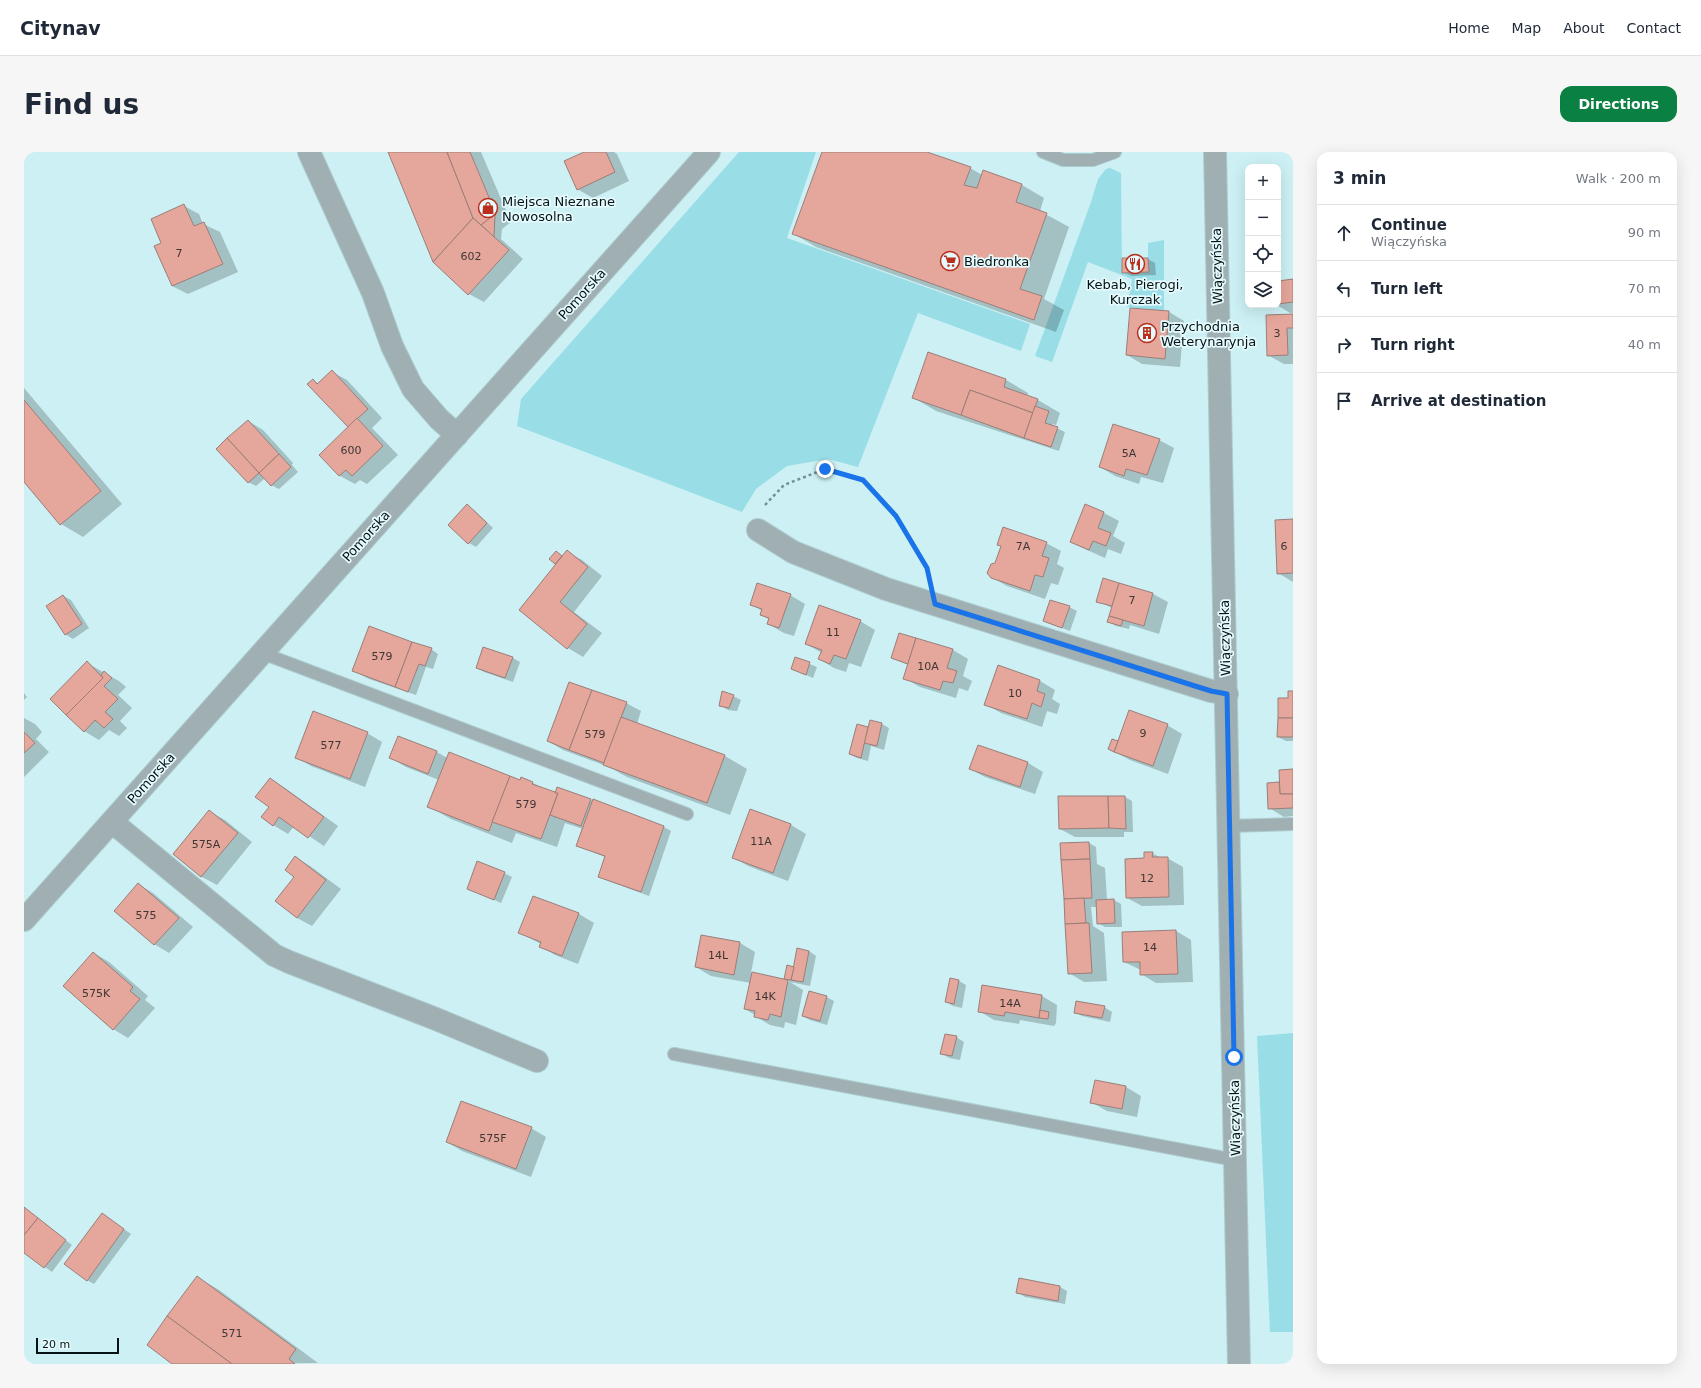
<!DOCTYPE html>
<meta charset="utf-8">
<style>
body{margin:0;font-family:"DejaVu Sans",sans-serif;background:#f6f6f7;color:#1f2937}
.controls{position:absolute;right:12px;top:12px;display:grid;overflow:hidden;border-radius:8px;box-shadow:0 4px 16px #0002}
.controls button{width:36px;height:36px;display:grid;place-items:center;padding:0;border:0;border-bottom:1px solid #e0e1e3;background:#fff;color:#1f2937;font:20px sans-serif}
.scale{position:absolute;left:12px;bottom:10px;width:83px;box-sizing:border-box;padding-left:4px;border:2px solid #061213;border-top:0;font-size:11px;line-height:14px;white-space:nowrap;color:#061213;-webkit-text-stroke:3px #e5fafd;paint-order:stroke}
.stop{position:absolute;width:12px;height:12px;margin:-9px;border:3px solid #1a73e8;border-radius:50%;background:#fff}
.stop.end{background:#1a73e8;border-color:#fff;box-shadow:0 1px 4px #0008}
.list{margin:0;padding:0;list-style:none}
h2{display:flex;justify-content:space-between;align-items:center;height:52px;margin:0;padding:0 16px;font-size:17px}
h2 small{font-size:13px;font-weight:400;color:#747a83}
.list li{display:grid;grid-template-columns:26px 1fr auto;gap:12px;align-items:center;box-sizing:border-box;height:56px;padding:0 16px;border-top:1px solid #e0e1e3}
.list b{display:block;font-size:15px;white-space:nowrap}
.list p{margin:0;font-size:13px;white-space:nowrap;color:#747a83}
.list em{font-size:13px;font-style:normal;color:#747a83}
.icon{flex:none;width:22px;height:22px;fill:none;stroke:currentColor;stroke-width:2;stroke-linecap:round;stroke-linejoin:round}
.map{position:relative;flex:none;width:1269px;height:1212px;overflow:hidden;border-radius:12px}
header{display:flex;align-items:center;gap:24px;box-sizing:border-box;height:56px;padding:0 20px;background:#fff;border-bottom:1px solid #e0e1e3}
header strong{font-size:19px}
nav{display:flex;gap:22px;margin-inline-start:auto;font-size:14px}
.intro{display:flex;align-items:center;justify-content:space-between;box-sizing:border-box;height:96px;padding:0 24px}
h1{margin:0;font-size:28px}
.button{padding:10px 18px;border-radius:12px;background:#0b8043;color:#fff;font-size:14px;font-weight:700}
main{display:flex;gap:24px;padding:0 24px}
aside{flex:1;background:#fff;border-radius:12px;box-shadow:0 4px 16px #0002}
.map>svg:first-child{display:block}
.green{fill:#99dee6}
.shadow{fill:#0003}
.building{fill:#e5a69b;stroke:#9c7e79}
.lines{fill:none;stroke-linecap:round;stroke-linejoin:round}
.service-casing{stroke:#acccd0;stroke-width:14}
.minor-casing{stroke:#acccd0;stroke-width:24}
.tertiary-casing{stroke:#acccd0;stroke-width:24}
.path{stroke:#769093;stroke-width:2.5;stroke-dasharray:3 3;stroke-linecap:butt}
.service{stroke:#a0afb1;stroke-width:12}
.minor{stroke:#a0afb1;stroke-width:22}
.tertiary{stroke:#a0afb1;stroke-width:22}
.route{stroke:#1a73e8;stroke-width:5}
.labels{text-anchor:middle;dominant-baseline:central;stroke-width:3.5;stroke-linejoin:round;paint-order:stroke}
.number-label{font-size:11px;fill:#3e3735}
.poi-label{font-size:13px;fill:#061213;stroke:#e5fafd;text-anchor:start}
.street-label{font-size:13px;fill:#061213;stroke:#e5fafd}
</style>
<header>
<strong>Citynav</strong>
<nav><a>Home</a><a>Map</a><a>About</a><a>Contact</a></nav>
</header>
<div class="intro"><h1>Find us</h1><a class="button">Directions</a></div>
<main>
<div class="map">
<svg width="1269" height="1212" viewBox="0 0 1269 1212">
<rect width="100%" height="100%" fill="#ccf0f4"/>
<g class="green">
<polygon points="715,0 792,0 763,86 1006,172 997,199 894,161 834,315 804,307 763,314 732,337 718,360 493,274 497,247"/>
<polygon points="1086,16 1097,21 1098,121 1124,120 1124,91 1140,88 1140,159 1103,155 1108,127 1064,110 1028,210 1011,204 1067,50 1074,27 1082,17"/>
<polygon points="1269,881 1269,1180 1246,1180 1233,884"/>
</g>
<g class="shadow">
<polygon points="365,0 457,0 487,70 478,77 477,87 499,107 460,150 445,142"/>
<polygon points="562,0 590,0 593,2 605,29 569,46 553,37"/>
<polygon points="799,0 900,0 946,16 958,23 959,20 998,33 1020,46 1016,59 1045,75 1020,147 1040,158 1032,180 792,95 770,82"/>
<polygon points="160,54 175,62 179,72 196,80 214,120 164,142 148,134 138,91"/>
<polygon points="1124,107 1131,111 1132,123 1107,124 1099,120"/>
<polygon points="1269,128 1269,161 1266,161 1253,153 1254,153 1254,130"/>
<polygon points="1107,157 1145,160 1160,169 1156,215 1118,212 1103,203"/>
<polygon points="1269,163 1269,212 1260,212 1244,203"/>
<polygon points="905,201 982,228 1004,241 1003,244 1014,248 1036,261 1032,273 1029,272 1028,274 1041,280 1035,299 912,259 890,246"/>
<polygon points="308,220 323,228 358,266 348,276 374,303 343,332 336,328 331,332 316,324 296,303 325,276 289,228 295,232"/>
<polygon points="0,236 98,352 59,385 37,372 0,329"/>
<polygon points="224,269 239,278 269,311 268,313 274,320 255,337 247,333 241,326 232,334 224,330"/>
<polygon points="1135,288 1150,296 1139,331 1117,325 1115,332 1091,324 1076,315"/>
<polygon points="1062,353 1080,361 1095,369 1089,384 1101,391 1097,402 1084,397 1081,406 1063,398 1047,390"/>
<polygon points="443,354 450,358 469,376 452,395 445,391"/>
<polygon points="1269,368 1269,430 1254,421"/>
<polygon points="1022,391 1037,399 1033,412 1040,416 1034,433 1027,431 1021,447 983,434 967,425"/>
<polygon points="532,400 539,404 543,400 558,408 578,424 550,460 578,481 559,505 544,496 496,458 533,412 526,407"/>
<polygon points="1079,427 1129,442 1144,450 1135,482 1106,473 1105,477 1092,474 1084,469 1088,456 1073,449"/>
<polygon points="766,443 781,452 770,484 760,481 744,472 746,468 737,463 738,459 727,452"/>
<polygon points="39,444 47,448 65,476 49,487 41,482"/>
<polygon points="1045,455 1053,459 1046,479 1020,469"/>
<polygon points="836,469 851,478 837,515 825,511 822,520 810,516 795,507 798,501 782,492"/>
<polygon points="876,482 929,498 944,507 939,524 948,529 944,539 935,536 932,546 896,535 880,526 884,513 868,506"/>
<polygon points="407,497 414,502 409,517 402,515 392,543 345,527 330,519"/>
<polygon points="489,506 496,510 489,530 460,520 453,516"/>
<polygon points="771,506 793,515 789,526 768,517"/>
<polygon points="63,511 95,529 102,535 94,543 108,556 96,569 103,576 95,584 85,578 75,588 60,579"/>
<polygon points="974,515 1016,529 1031,538 1028,547 1036,552 1033,562 1023,559 1018,575 977,561 961,552"/>
<polygon points="1269,540 1269,589 1262,589 1254,585"/>
<polygon points="0,541 3,545 0,548"/>
<polygon points="709,544 717,548 713,559 704,558 697,554"/>
<polygon points="602,551 617,559 613,572 701,604 723,617 706,663 603,625 585,615 539,598 524,589"/>
<polygon points="0,566 11,572 18,580 12,587 25,600 0,625"/>
<polygon points="847,569 858,572 865,576 860,598 847,594 844,609 833,606 826,602 833,573 845,576"/>
<polygon points="1143,573 1158,582 1144,622 1106,608 1085,597 1094,590"/>
<polygon points="343,581 358,590 341,635 287,614 272,605"/>
<polygon points="954,594 1004,611 1019,620 1011,642 961,625 946,617"/>
<polygon points="413,600 423,606 497,630 509,631 532,642 534,636 640,675 647,679 625,744 582,728 575,724 581,705 553,694 559,677 541,671 533,695 492,681 488,691 427,667 404,654 415,628 382,615 367,606"/>
<polygon points="1269,618 1269,664 1260,665 1245,656 1244,632 1256,631"/>
<polygon points="246,627 261,636 314,674 300,694 270,674 264,682 249,673 246,655"/>
<polygon points="1035,645 1101,645 1108,649 1109,680 1100,680 1100,685 1051,685 1036,677"/>
<polygon points="726,658 767,673 782,682 764,729 724,714 709,705"/>
<polygon points="186,660 201,668 228,690 193,733 178,725 151,702"/>
<polygon points="1065,691 1072,695 1073,712 1081,716 1083,748 1090,748 1097,752 1098,775 1081,775 1074,771 1073,755 1067,755 1069,774 1080,781 1083,829 1060,830 1045,821"/>
<polygon points="1128,701 1137,706 1143,706 1159,715 1160,753 1118,754 1103,746 1121,707"/>
<polygon points="271,705 286,714 317,737 288,774 273,766"/>
<polygon points="480,721 488,725 477,751 444,736"/>
<polygon points="114,732 129,741 169,775 145,801 130,792"/>
<polygon points="510,745 555,762 570,771 554,812 531,803 516,794 517,792 496,781"/>
<polygon points="1152,779 1167,788 1169,830 1132,831 1117,822 1117,818 1100,810"/>
<polygon points="716,791 731,800 727,821 766,830 761,826 771,816 774,798 785,799 792,804 786,834 766,830 779,838 772,873 761,870 760,876 746,873 731,864 731,863 721,857 727,831 687,824 672,815"/>
<polygon points="70,801 85,810 124,844 121,848 131,856 104,886 89,877"/>
<polygon points="927,827 935,829 942,833 938,856 929,854 922,850"/>
<polygon points="959,834 1018,844 1033,853 1032,871 1030,874 996,868 995,872 970,868 955,859"/>
<polygon points="802,845 810,849 803,873 786,868 779,864"/>
<polygon points="1080,855 1088,860 1086,870 1058,864 1051,860"/>
<polygon points="932,885 940,890 936,908 925,906 917,901"/>
<polygon points="1072,929 1102,935 1117,944 1113,965 1083,959 1067,950"/>
<polygon points="507,976 522,985 507,1025 438,999 423,990"/>
<polygon points="0,1056 48,1093 28,1120 0,1100"/>
<polygon points="78,1062 107,1082 70,1132 63,1128"/>
<polygon points="173,1125 195,1138 294,1211 150,1212"/>
<polygon points="996,1127 1036,1135 1043,1139 1041,1152 1001,1145 993,1140"/>
</g>
<g class="building">
<polygon points="364,0 423,0 449,66 409,110"/>
<polygon points="423,0 446,0 472,62 457,73 449,66"/>
<polygon points="560,0 582,0 591,20 553,38 540,9"/>
<polygon points="798,0 903,0 947,15 940,33 953,36 959,18 998,32 992,50 1023,61 996,137 1018,144 1010,168 768,82"/>
<polygon points="160,52 170,74 180,70 199,112 148,134 130,94 137,91 127,67"/>
<polygon points="471,62 470,85 457,73"/>
<polygon points="449,66 485,98 444,143 409,110"/>
<polygon points="1098,106 1124,106 1125,120 1098,121"/>
<polygon points="1269,127 1269,150 1254,152 1254,129"/>
<polygon points="1106,156 1145,159 1141,207 1102,203"/>
<polygon points="1269,162 1269,176 1263,176 1264,203 1243,204 1242,163"/>
<polygon points="904,200 982,227 980,235 1014,247 1009,261 946,238 937,263 888,246"/>
<polygon points="308,218 344,257 324,275 283,232 289,227 293,232"/>
<polygon points="946,238 1009,261 1000,286 937,263"/>
<polygon points="0,248 77,339 36,373 0,330"/>
<polygon points="1011,254 1025,259 1021,271 1034,275 1027,295 1000,286"/>
<polygon points="333,266 359,294 328,324 322,318 315,324 295,303"/>
<polygon points="224,268 255,302 235,321 203,286"/>
<polygon points="1089,272 1136,287 1123,323 1102,317 1100,324 1075,315"/>
<polygon points="203,286 235,321 224,331 192,297"/>
<polygon points="255,302 267,315 247,334 235,321"/>
<polygon points="443,352 463,371 444,392 424,373"/>
<polygon points="1061,352 1080,360 1074,376 1087,381 1082,394 1069,389 1065,398 1046,390"/>
<polygon points="1269,367 1269,421 1253,422 1251,368"/>
<polygon points="979,375 1023,390 1018,404 1025,406 1019,425 1011,423 1006,439 967,426 963,421 967,412 971,411 977,394 973,393"/>
<polygon points="543,398 564,415 536,450 563,472 543,497 495,458"/>
<polygon points="532,399 538,404 531,412 525,407"/>
<polygon points="1079,426 1095,431 1088,454 1072,450"/>
<polygon points="733,431 767,442 755,476 743,472 745,466 736,463 738,457 726,453"/>
<polygon points="1095,431 1129,441 1120,474 1085,464"/>
<polygon points="39,443 58,472 41,483 22,454"/>
<polygon points="1026,448 1046,454 1038,476 1019,469"/>
<polygon points="795,453 837,468 822,507 810,503 806,512 794,507 798,498 781,492"/>
<polygon points="1085,464 1099,468 1097,474 1083,470"/>
<polygon points="345,474 388,490 371,535 328,519"/>
<polygon points="875,481 892,486 884,512 867,506"/>
<polygon points="892,486 929,497 923,516 933,519 929,531 919,529 916,538 879,527"/>
<polygon points="388,490 408,496 401,514 395,512 384,540 371,535"/>
<polygon points="459,495 489,505 481,526 452,516"/>
<polygon points="771,505 786,510 782,523 767,517"/>
<polygon points="63,509 79,526 42,563 26,547"/>
<polygon points="974,513 1016,528 1013,539 1021,542 1017,555 1008,551 1003,567 960,553"/>
<polygon points="80,519 88,526 80,534 94,547 81,560 89,567 80,576 71,568 60,580 42,563 79,526 77,523"/>
<polygon points="545,530 568,538 545,598 523,589"/>
<polygon points="568,538 603,550 580,611 545,598"/>
<polygon points="698,539 710,543 705,556 695,554"/>
<polygon points="1264,539 1269,539 1269,566 1254,566 1254,546 1264,546"/>
<polygon points="1105,558 1144,572 1129,614 1090,600"/>
<polygon points="289,559 344,580 326,627 271,606"/>
<polygon points="597,565 701,603 683,651 579,613"/>
<polygon points="1254,566 1269,566 1269,585 1253,585"/>
<polygon points="846,568 858,571 853,594 840,591"/>
<polygon points="833,572 844,575 837,606 825,602"/>
<polygon points="0,580 11,591 0,601"/>
<polygon points="374,584 413,599 404,622 365,606"/>
<polygon points="1088,587 1094,589 1090,600 1084,597"/>
<polygon points="954,593 1004,610 996,635 945,617"/>
<polygon points="425,600 486,624 465,679 403,655"/>
<polygon points="1269,617 1269,642 1256,642 1255,618"/>
<polygon points="486,624 496,628 497,625 509,630 508,632 534,641 517,687 468,670"/>
<polygon points="246,626 300,665 284,686 255,665 249,674 237,665 245,655 231,645"/>
<polygon points="1255,630 1256,642 1269,642 1269,656 1244,657 1243,631"/>
<polygon points="533,635 567,647 557,674 526,663 534,641 531,641"/>
<polygon points="1034,644 1084,644 1085,676 1035,677"/>
<polygon points="1084,644 1101,644 1102,677 1085,676"/>
<polygon points="569,647 640,674 617,740 574,725 581,704 552,694"/>
<polygon points="726,657 767,672 749,721 708,706"/>
<polygon points="185,658 214,681 177,725 149,702"/>
<polygon points="1065,690 1066,707 1037,708 1036,691"/>
<polygon points="1120,700 1129,700 1128,705 1144,705 1145,745 1102,746 1101,707 1120,706"/>
<polygon points="271,704 302,728 273,766 251,749 270,725 261,718"/>
<polygon points="1066,707 1068,746 1040,747 1037,708"/>
<polygon points="453,709 481,720 470,748 443,737"/>
<polygon points="114,731 155,766 130,793 90,759"/>
<polygon points="509,744 555,761 538,804 515,795 517,790 494,781"/>
<polygon points="1060,746 1062,771 1041,772 1040,747"/>
<polygon points="1090,747 1091,771 1073,772 1072,748"/>
<polygon points="1062,771 1065,771 1068,821 1044,822 1041,772"/>
<polygon points="1152,778 1154,822 1116,823 1116,810 1099,810 1098,780"/>
<polygon points="677,783 716,790 710,823 671,815"/>
<polygon points="773,796 785,799 779,830 767,828"/>
<polygon points="69,800 109,835 106,839 116,847 89,878 39,834"/>
<polygon points="763,813 770,815 767,828 760,827"/>
<polygon points="728,820 764,828 757,865 746,862 744,868 730,865 731,859 720,857"/>
<polygon points="926,826 935,828 930,852 921,850"/>
<polygon points="958,833 1018,843 1015,866 981,860 980,864 954,860"/>
<polygon points="785,839 803,844 796,869 778,864"/>
<polygon points="1052,849 1081,854 1078,866 1050,861"/>
<polygon points="1016,858 1025,860 1024,867 1015,866"/>
<polygon points="921,882 933,884 928,904 916,902"/>
<polygon points="1071,928 1102,934 1098,957 1066,951"/>
<polygon points="437,949 508,975 492,1017 422,990"/>
<polygon points="0,1055 14,1066 0,1083"/>
<polygon points="78,1061 100,1077 63,1129 40,1112"/>
<polygon points="14,1066 42,1088 20,1116 0,1101 0,1083"/>
<polygon points="173,1124 272,1197 265,1207 271,1212 208,1212 143,1164"/>
<polygon points="995,1126 1036,1134 1034,1149 992,1141"/>
<polygon points="143,1164 208,1212 148,1212 123,1193"/>
</g>
<g class="lines">
<g class="service-casing">
<g id="service">
<polyline points="1019,0 1039,8 1069,8 1091,0"/>
<polyline points="238,501 663,662"/>
<polyline points="1205,674 1269,672"/>
<polyline points="650,902 1211,1008"/>
</g>
</g>
<g class="minor-casing">
<g id="minor">
<polyline points="285,0 349,141 368,194 389,237 415,267 433,283"/>
<polyline points="734,378 769,400 862,437 1187,539 1203,542"/>
<polyline points="88,670 250,803 265,810 412,867 513,909"/>
</g>
</g>
<g class="tertiary-casing">
<g id="tertiary">
<polyline points="1191,0 1215,1212"/>
<polyline points="0,768 685,0"/>
</g>
</g>
<polyline class="path" points="741,353 760,333 801,317 839,328 872,364 903,416 904,424"/>
<use href="#service" class="service"/>
<use href="#minor" class="minor"/>
<use href="#tertiary" class="tertiary"/>
</g>
<g class="lines">
<polyline class="route" points="801,317 839,328 872,364 903,416 911,452 1187,539 1203,542 1210,905"/>
</g>
<defs>
<g id="shop-ring" transform="scale(1)"><circle r="9.5" fill="#e5fafd" stroke="#bb2e1c" stroke-width="1.5"/><path d="M-5-2.5h2.3a2.7 3.5 0 0 1 5.4 0H5L5.5 6h-11ZM-1.5-2.5h3a1.5 2.3 0 0 0-3 0Z" fill="#bb2e1c"/></g>
<g id="supermarket-ring" transform="scale(1)"><circle r="9.5" fill="#e5fafd" stroke="#bb2e1c" stroke-width="1.5"/><path d="M-6-5.5h2.5l.6 2H6L4.5 2H-2.5L-4.4-4H-6ZM-1.5 3.2a1.3 1.3 0 1 0 .1 0ZM3 3.2a1.3 1.3 0 1 0 .1 0Z" fill="#bb2e1c"/></g>
<g id="restaurant-ring" transform="scale(1)"><circle r="9.5" fill="#e5fafd" stroke="#bb2e1c" stroke-width="1.5"/><path d="M-5-6h1v4h1v-4h1v4h1v-4h1v5L-1.5 .5V6h-2V.5L-5-1ZM5-6V6H3V1.5H1.5Q1.5-4 5-6Z" fill="#bb2e1c"/></g>
<g id="building-ring" transform="scale(1)"><circle r="9.5" fill="#e5fafd" stroke="#bb2e1c" stroke-width="1.5"/><path d="M-4-6H4V6H1V3H-1V6H-4ZM-2.5-4.3h1.7v1.8h-1.7ZM.8-4.3h1.7v1.8H.8ZM-2.5-1h1.7V.8h-1.7ZM.8-1h1.7V.8H.8Z" fill="#bb2e1c"/></g>
</defs>
<g fill-rule="evenodd">
<use href="#shop-ring" x="464" y="56"/>
<use href="#supermarket-ring" x="926" y="109"/>
<use href="#restaurant-ring" x="1111" y="112"/>
<use href="#building-ring" x="1123" y="181"/>
</g>
<g class="labels">
<g class="number-label">
<text x="155" y="101">7</text>
<text x="447" y="104">602</text>
<text x="1253" y="181">3</text>
<text x="327" y="298">600</text>
<text x="1105" y="301">5A</text>
<text x="999" y="394">7A</text>
<text x="1260" y="394">6</text>
<text x="1108" y="448">7</text>
<text x="809" y="480">11</text>
<text x="358" y="504">579</text>
<text x="904" y="514">10A</text>
<text x="991" y="541">10</text>
<text x="1119" y="581">9</text>
<text x="571" y="582">579</text>
<text x="307" y="593">577</text>
<text x="502" y="652">579</text>
<text x="737" y="689">11A</text>
<text x="182" y="692">575A</text>
<text x="1123" y="726">12</text>
<text x="122" y="763">575</text>
<text x="1126" y="795">14</text>
<text x="694" y="803">14L</text>
<text x="72" y="841">575K</text>
<text x="741" y="844">14K</text>
<text x="986" y="851">14A</text>
<text x="469" y="986">575F</text>
<text x="208" y="1181">571</text>
</g>
<g class="poi-label">
<text x="478" y="49">Miejsca Nieznane<tspan x="478" dy="15">Nowosolna</tspan></text>
<text x="940" y="109">Biedronka</text>
<text x="1111" y="132" text-anchor="middle">Kebab, Pierogi,<tspan x="1111" dy="15">Kurczak</tspan></text>
<text x="1137" y="174">Przychodnia<tspan x="1137" dy="15">Weterynarynja</tspan></text>
</g>
<g class="street-label">
<text transform="translate(1193 114) rotate(-91)">Wiączyńska</text>
<text transform="translate(558 142) rotate(-48)">Pomorska</text>
<text transform="translate(342 384) rotate(-48)">Pomorska</text>
<text transform="translate(1201 486) rotate(-91)">Wiączyńska</text>
<text transform="translate(127 626) rotate(-48)">Pomorska</text>
<text transform="translate(1211 966) rotate(-91)">Wiączyńska</text>
</g>
</g>
</svg>
<div class="controls">
<button>+</button>
<button>−</button>
<button><svg class="icon" aria-label="locate" viewBox="0 0 24 24"><circle cx="12" cy="12" r="6"/><path d="M12 2v4M12 18v4M2 12h4M18 12h4"/></svg></button>
<button><svg class="icon" aria-label="layers" viewBox="0 0 24 24"><path d="M12 4l9 5-9 5-9-5zM3 14l9 5 9-5"/></svg></button>
</div>
<div class="scale">20 m</div>
<div class="stop" style="left:1210px;top:905px"></div>
<div class="stop end" style="left:801px;top:317px"></div>
</div>
<aside>
<h2>3 min<small>Walk · 200 m</small></h2>
<ul class="list">
<li><svg class="icon" aria-label="ahead" viewBox="0 0 24 24"><path d="M12 20V5M6 11l6-6 6 6"/></svg><div><b>Continue</b><p>Wiączyńska</p></div><em>90 m</em></li>
<li><svg class="icon" aria-label="left" viewBox="0 0 24 24"><path d="M17 20v-9H6M10 6l-5 5 5 5"/></svg><div><b>Turn left</b></div><em>70 m</em></li>
<li><svg class="icon" aria-label="right" viewBox="0 0 24 24"><path d="M7 20v-9h11M14 6l5 5-5 5"/></svg><div><b>Turn right</b></div><em>40 m</em></li>
<li><svg class="icon" aria-label="arrive" viewBox="0 0 24 24"><path d="M6 21V4h12l-3 4 3 4H6"/></svg><div><b>Arrive at destination</b></div></li>
</ul>
</aside>
</main>
